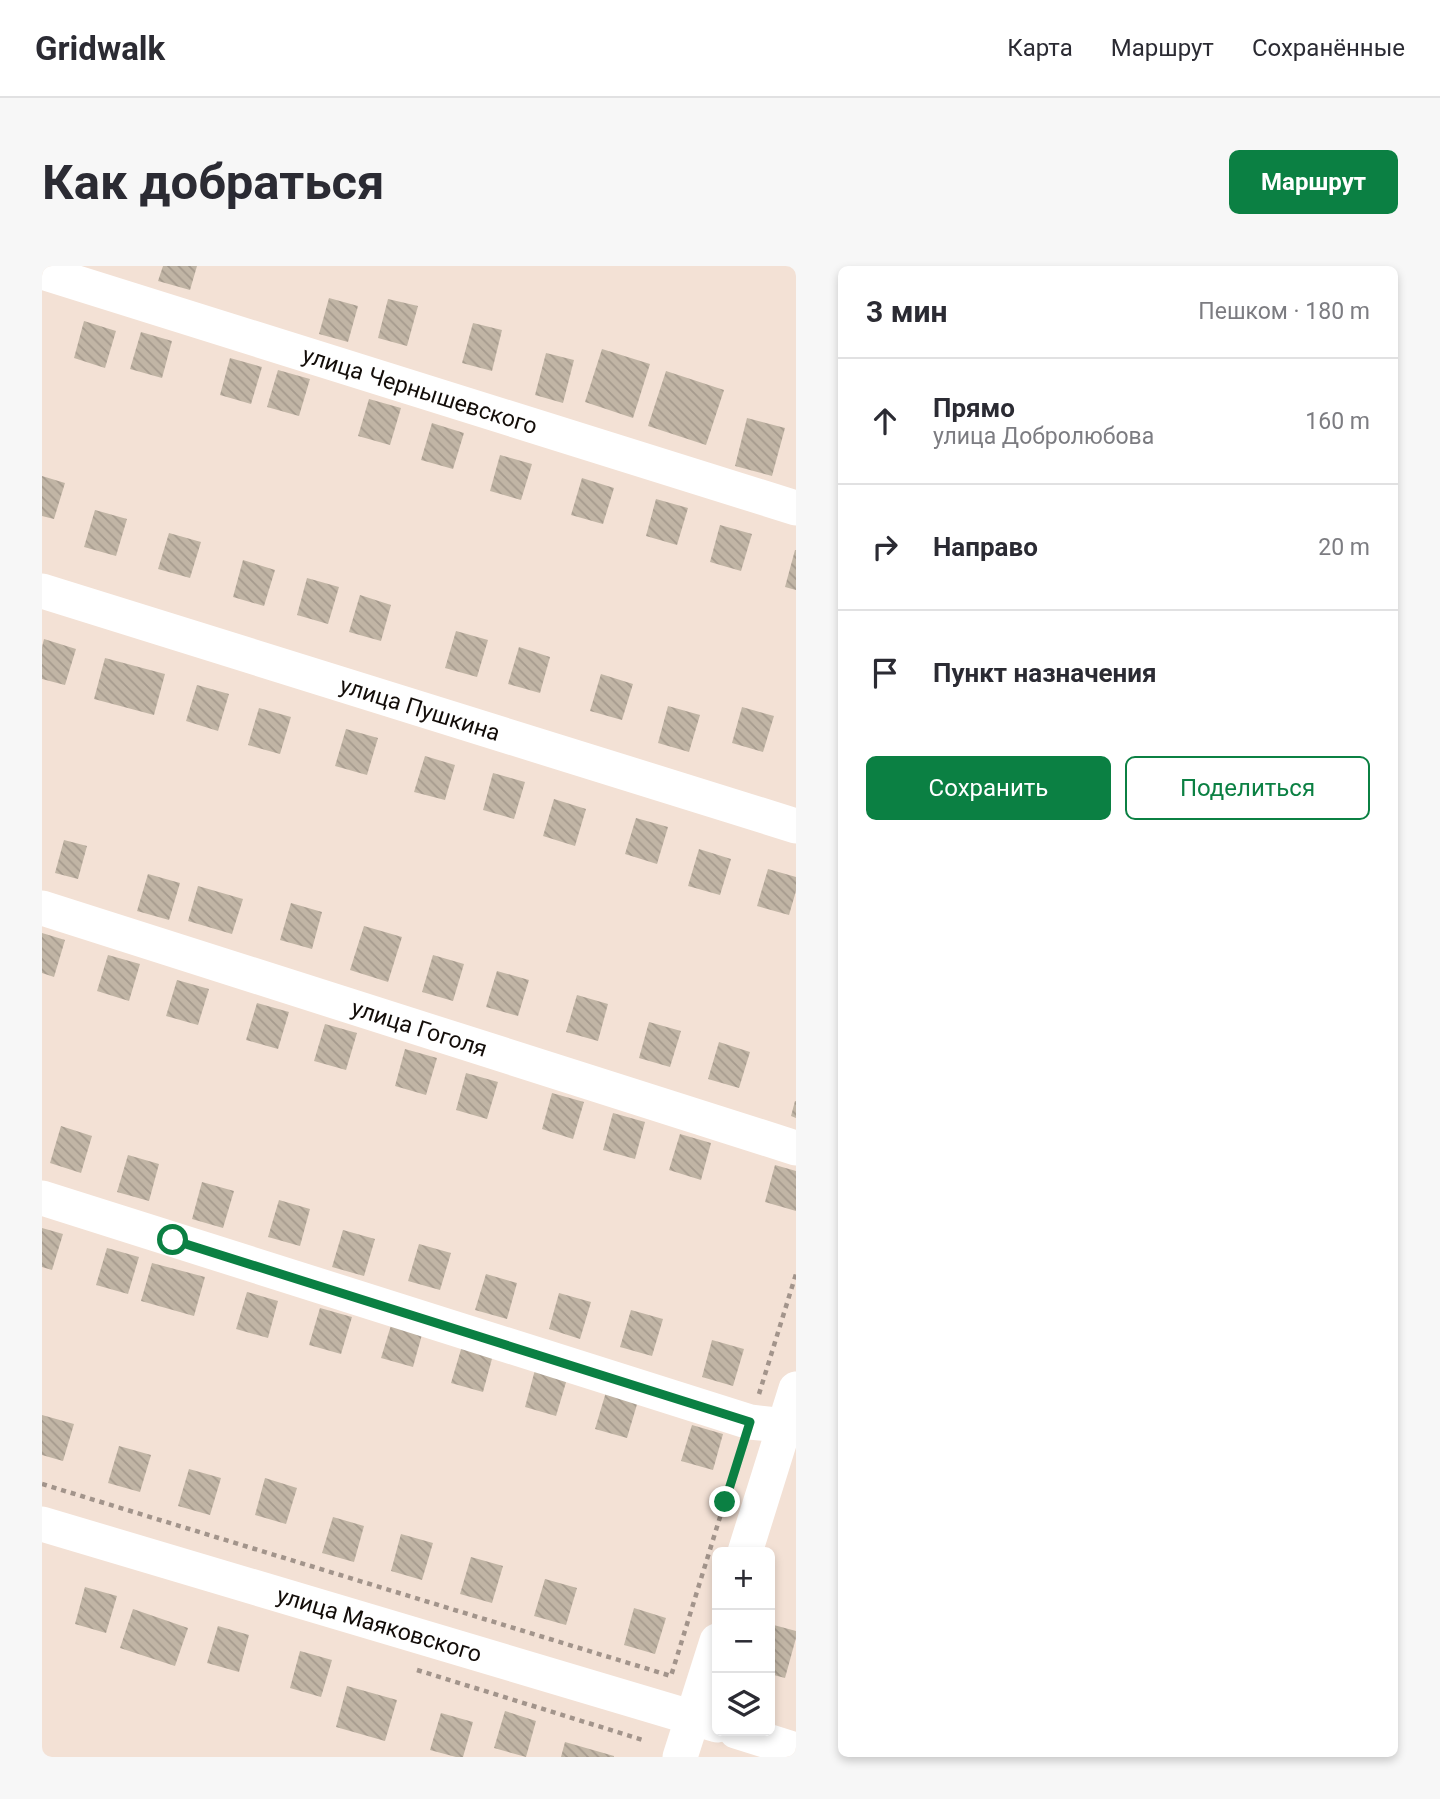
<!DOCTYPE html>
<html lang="ru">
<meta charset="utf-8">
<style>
body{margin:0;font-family:Roboto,sans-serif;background:#f7f7f7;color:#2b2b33}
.controls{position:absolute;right:21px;bottom:21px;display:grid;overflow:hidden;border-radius:10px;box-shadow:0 4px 10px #0003}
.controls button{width:63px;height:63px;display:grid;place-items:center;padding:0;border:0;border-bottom:2px solid #e1e1e2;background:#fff;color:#2b2b33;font:35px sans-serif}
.stop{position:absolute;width:21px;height:21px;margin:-16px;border:5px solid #0b8043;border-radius:50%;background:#fff}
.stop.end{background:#0b8043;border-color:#fff;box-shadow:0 2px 7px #0008}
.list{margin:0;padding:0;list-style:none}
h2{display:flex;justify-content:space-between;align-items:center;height:91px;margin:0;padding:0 28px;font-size:30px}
h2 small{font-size:23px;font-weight:400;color:#7c7c81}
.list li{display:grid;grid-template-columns:46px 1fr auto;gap:21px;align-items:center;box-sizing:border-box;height:126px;padding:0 28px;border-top:2px solid #e1e1e2}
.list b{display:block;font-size:26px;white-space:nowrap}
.list p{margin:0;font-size:23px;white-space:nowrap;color:#7c7c81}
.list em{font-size:23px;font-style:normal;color:#7c7c81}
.actions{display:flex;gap:14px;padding:21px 28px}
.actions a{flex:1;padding:16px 0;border:2px solid #0b8043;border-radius:10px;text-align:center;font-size:24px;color:#0b8043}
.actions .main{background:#0b8043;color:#fff}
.icon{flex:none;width:38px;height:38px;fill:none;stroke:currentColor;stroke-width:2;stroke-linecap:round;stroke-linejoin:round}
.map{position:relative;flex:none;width:754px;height:1491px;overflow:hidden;border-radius:10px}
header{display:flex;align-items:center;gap:42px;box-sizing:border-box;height:98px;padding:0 35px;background:#fff;border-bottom:2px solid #e1e1e2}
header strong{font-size:33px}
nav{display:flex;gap:38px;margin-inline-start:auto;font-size:24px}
.intro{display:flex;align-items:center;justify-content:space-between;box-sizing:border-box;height:168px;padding:0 42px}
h1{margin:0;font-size:49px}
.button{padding:18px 32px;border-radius:10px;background:#0b8043;color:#fff;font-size:24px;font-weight:700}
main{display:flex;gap:42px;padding:0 42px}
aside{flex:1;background:#fff;border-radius:10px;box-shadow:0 4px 10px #0003}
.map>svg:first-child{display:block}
.building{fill:url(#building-back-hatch)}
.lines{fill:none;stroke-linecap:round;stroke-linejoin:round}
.path{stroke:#a2948b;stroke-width:4.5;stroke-dasharray:5 5;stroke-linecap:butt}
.minor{stroke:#fff;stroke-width:35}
.route{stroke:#0b8043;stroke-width:9}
.labels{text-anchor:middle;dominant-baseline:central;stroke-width:6;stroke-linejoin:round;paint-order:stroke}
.street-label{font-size:23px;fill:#130d09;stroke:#fdefe5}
</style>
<header>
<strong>Gridwalk</strong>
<nav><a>Карта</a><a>Маршрут</a><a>Сохранённые</a></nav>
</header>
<div class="intro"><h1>Как добраться</h1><a class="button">Маршрут</a></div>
<main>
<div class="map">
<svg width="754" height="1491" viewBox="0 0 754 1491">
<defs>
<pattern id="building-back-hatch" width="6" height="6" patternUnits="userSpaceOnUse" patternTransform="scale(1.75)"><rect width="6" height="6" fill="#c1b5a5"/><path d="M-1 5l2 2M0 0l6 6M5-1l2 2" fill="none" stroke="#a59a8d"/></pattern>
</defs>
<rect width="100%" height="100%" fill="#f3e1d5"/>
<g class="building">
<polygon points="121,0 155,0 148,24 116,15"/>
<polygon points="287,32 316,40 306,76 277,68"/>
<polygon points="346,33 376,40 365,80 336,72"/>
<polygon points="42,55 74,65 63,102 32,92"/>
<polygon points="431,57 460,64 450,105 420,97"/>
<polygon points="99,66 130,75 120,112 88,103"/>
<polygon points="560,83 608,98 591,152 543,136"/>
<polygon points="504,87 532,94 521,137 493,129"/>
<polygon points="188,92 220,101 209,138 178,129"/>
<polygon points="236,104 268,113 257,150 225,141"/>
<polygon points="624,105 682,124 664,179 606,160"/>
<polygon points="327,133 359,142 348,179 316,170"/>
<polygon points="705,152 743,162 730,210 693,200"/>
<polygon points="390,157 422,167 411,203 379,194"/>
<polygon points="458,189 490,198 479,234 448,225"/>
<polygon points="0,210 23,217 12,253 0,250"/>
<polygon points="540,212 572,222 561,258 529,249"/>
<polygon points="614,233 646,242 635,279 604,270"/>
<polygon points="53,244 85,253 74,290 42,281"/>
<polygon points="678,259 710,268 699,305 668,296"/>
<polygon points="127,267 159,276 148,312 116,303"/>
<polygon points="753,284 754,284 754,324 743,321"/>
<polygon points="201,294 233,304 222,340 191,331"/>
<polygon points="265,312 297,321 286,358 255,349"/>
<polygon points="318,329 349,339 339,375 307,366"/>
<polygon points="414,365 446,374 435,411 403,402"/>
<polygon points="2,373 34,383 23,419 0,413 0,381"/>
<polygon points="477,381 508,391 498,427 466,418"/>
<polygon points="63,392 123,408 112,449 52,433"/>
<polygon points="559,408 591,418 580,454 548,445"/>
<polygon points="155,419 187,428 176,465 144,455"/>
<polygon points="626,440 658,449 647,486 616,477"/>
<polygon points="700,441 732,450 721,486 690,477"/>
<polygon points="217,442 249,451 238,488 206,479"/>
<polygon points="304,463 336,472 325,509 293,500"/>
<polygon points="383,490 413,499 403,534 372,526"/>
<polygon points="451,507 483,516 472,553 441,544"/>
<polygon points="512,533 544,543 533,580 501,570"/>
<polygon points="594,552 626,561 615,598 583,588"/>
<polygon points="22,574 45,580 36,613 13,607"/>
<polygon points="657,583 689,593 678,629 646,620"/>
<polygon points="726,603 754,611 754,625 747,649 715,640"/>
<polygon points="106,608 138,617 127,654 95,645"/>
<polygon points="156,620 201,633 190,668 146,655"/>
<polygon points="249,637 280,646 270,683 238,674"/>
<polygon points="322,660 360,671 346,716 308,704"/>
<polygon points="0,667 23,674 12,711 0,707"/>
<polygon points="66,689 98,698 87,735 55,725"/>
<polygon points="391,689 422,698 411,735 380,726"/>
<polygon points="455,705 487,714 476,750 444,741"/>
<polygon points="135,714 167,723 156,759 124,750"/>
<polygon points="535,729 566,738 556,775 524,766"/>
<polygon points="215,737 247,746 236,783 204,774"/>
<polygon points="607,756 639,765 628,801 597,792"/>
<polygon points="283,758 315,767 304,804 272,795"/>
<polygon points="677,776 708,786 697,822 666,813"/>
<polygon points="363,783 395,792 384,829 353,820"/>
<polygon points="424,807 456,816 445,853 414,844"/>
<polygon points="510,827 542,836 531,873 500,863"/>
<polygon points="753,835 754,835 754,852 749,850"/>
<polygon points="571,847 603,856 593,893 561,884"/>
<polygon points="19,860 50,870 39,907 8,897"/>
<polygon points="638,868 669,877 659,914 627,904"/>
<polygon points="86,889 117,898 107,935 75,926"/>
<polygon points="733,899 754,905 754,945 723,936"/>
<polygon points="160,916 192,925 181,962 150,953"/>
<polygon points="237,934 268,943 258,980 226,971"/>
<polygon points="0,962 21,968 10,1004 0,1001"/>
<polygon points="301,964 333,973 322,1010 290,1001"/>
<polygon points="377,978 409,987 398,1024 366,1015"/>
<polygon points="65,982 97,991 86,1028 54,1019"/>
<polygon points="110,997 163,1011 152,1050 99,1035"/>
<polygon points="444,1008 475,1017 465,1053 433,1044"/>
<polygon points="205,1026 236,1035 226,1072 194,1063"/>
<polygon points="517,1027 549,1036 538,1073 507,1063"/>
<polygon points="278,1042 310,1051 299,1088 267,1079"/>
<polygon points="589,1044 621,1053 610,1090 578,1081"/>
<polygon points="350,1056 381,1065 371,1101 339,1092"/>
<polygon points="670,1074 702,1083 691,1120 660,1111"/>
<polygon points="420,1080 451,1089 441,1126 409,1117"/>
<polygon points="493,1104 525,1113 514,1150 483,1141"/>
<polygon points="564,1126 596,1135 585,1172 553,1163"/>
<polygon points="0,1149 32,1158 21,1195 0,1189"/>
<polygon points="650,1159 681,1168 671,1204 639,1195"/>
<polygon points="77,1180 109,1189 98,1226 66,1217"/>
<polygon points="147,1203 179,1212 168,1249 136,1240"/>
<polygon points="223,1212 255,1222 244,1258 213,1249"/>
<polygon points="291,1251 322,1260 312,1296 280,1287"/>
<polygon points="359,1268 391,1277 380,1314 349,1305"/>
<polygon points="429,1291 461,1300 450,1337 418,1328"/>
<polygon points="503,1313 535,1322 524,1359 492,1350"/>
<polygon points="43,1321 75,1330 64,1367 33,1358"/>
<polygon points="592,1342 624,1352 613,1388 582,1379"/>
<polygon points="91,1343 146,1362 133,1400 78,1382"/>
<polygon points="728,1358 754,1365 754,1372 743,1412 728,1408"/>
<polygon points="176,1360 207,1369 197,1406 165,1397"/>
<polygon points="258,1385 290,1394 279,1431 248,1422"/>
<polygon points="305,1420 355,1434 343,1475 294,1461"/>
<polygon points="463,1445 494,1455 484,1491 452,1482"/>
<polygon points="399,1447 431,1456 421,1491 414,1491 388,1484"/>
<polygon points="523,1476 572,1490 572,1491 519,1491"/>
</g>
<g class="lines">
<g class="path">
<polyline points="717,1128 754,1008"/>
<polyline points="0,1218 629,1410 699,1183"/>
<polyline points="375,1404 601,1474"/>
</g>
<g class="minor">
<path id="s1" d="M0,6L754,242"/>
<path id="s2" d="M0,325L754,560"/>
<path id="s3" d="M0,642L754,882"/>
<polyline points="0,932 708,1156 754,1161"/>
<path id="s4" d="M0,1258L675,1459"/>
<polyline points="703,1286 754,1123"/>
<polyline points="694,1465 754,1484"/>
<polyline points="638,1491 675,1375"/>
</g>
</g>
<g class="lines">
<polyline class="route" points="131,974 708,1156 683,1236"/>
</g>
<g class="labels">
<g class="street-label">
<text stroke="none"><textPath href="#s1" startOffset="396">улица Чернышевского</textPath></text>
<text stroke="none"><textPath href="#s2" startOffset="396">улица Пушкина</textPath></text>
<text stroke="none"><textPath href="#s3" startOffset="396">улица Гоголя</textPath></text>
<text stroke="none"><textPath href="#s4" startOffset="352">улица Маяковского</textPath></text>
</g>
</g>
</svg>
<div class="controls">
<button>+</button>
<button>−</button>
<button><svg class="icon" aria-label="layers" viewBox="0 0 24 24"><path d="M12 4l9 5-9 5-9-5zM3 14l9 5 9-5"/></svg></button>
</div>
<div class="stop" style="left:131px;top:974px"></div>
<div class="stop end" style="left:683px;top:1236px"></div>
</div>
<aside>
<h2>3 мин<small>Пешком · 180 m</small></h2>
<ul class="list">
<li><svg class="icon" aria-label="ahead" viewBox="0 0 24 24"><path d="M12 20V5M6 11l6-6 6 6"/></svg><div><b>Прямо</b><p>улица Добролюбова</p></div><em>160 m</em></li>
<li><svg class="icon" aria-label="right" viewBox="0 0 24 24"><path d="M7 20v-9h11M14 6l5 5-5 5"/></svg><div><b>Направо</b></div><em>20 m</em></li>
<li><svg class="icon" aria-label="arrive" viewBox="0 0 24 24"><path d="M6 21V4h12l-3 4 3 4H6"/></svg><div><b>Пункт назначения</b></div></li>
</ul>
<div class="actions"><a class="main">Сохранить</a><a>Поделиться</a></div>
</aside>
</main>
